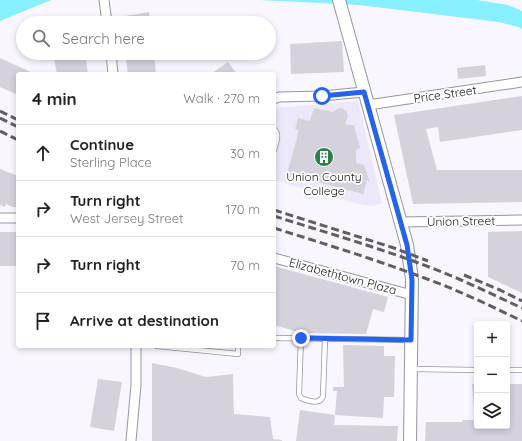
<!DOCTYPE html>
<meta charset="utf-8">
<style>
body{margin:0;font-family:Quicksand,sans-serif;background:#f2f2f2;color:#222}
.controls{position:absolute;right:12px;bottom:12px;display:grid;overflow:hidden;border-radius:4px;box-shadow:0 2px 6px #0003}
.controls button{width:36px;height:36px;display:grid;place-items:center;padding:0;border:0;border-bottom:1px solid #e0e0e0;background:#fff;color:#222;font:20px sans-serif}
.stop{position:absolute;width:12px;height:12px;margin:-9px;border:3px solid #2563eb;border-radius:50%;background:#fff}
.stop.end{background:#2563eb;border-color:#fff;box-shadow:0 1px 4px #0008}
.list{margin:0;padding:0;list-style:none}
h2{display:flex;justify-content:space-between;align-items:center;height:52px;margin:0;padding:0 16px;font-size:17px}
h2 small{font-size:13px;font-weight:400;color:#767676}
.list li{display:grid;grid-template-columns:26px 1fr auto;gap:12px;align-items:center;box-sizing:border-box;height:56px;padding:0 16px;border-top:1px solid #e0e0e0}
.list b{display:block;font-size:15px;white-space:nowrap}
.list p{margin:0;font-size:13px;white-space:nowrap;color:#767676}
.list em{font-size:13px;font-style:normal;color:#767676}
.icon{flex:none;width:22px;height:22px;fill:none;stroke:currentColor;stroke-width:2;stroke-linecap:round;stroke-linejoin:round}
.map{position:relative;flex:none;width:522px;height:441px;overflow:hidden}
.search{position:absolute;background:#fff;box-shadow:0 2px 6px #0003;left:16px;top:16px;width:260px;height:44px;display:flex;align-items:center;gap:10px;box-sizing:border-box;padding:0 14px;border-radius:22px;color:#767676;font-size:15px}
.panel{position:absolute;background:#fff;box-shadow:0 2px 6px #0003;left:16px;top:72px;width:260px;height:276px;border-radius:4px}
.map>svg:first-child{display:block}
.built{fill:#ede8f9}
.water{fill:#88efff}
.building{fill:#d5d2dc}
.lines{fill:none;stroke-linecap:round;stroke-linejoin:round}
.lane-casing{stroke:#97959e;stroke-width:6}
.street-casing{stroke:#97959e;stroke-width:11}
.secondary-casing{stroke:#97959e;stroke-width:14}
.lane{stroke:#fff;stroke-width:4.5}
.street{stroke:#fff;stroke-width:9}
.secondary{stroke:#fff;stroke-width:12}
.rail{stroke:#605e64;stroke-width:3;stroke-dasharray:8 4;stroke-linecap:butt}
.route{stroke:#2563eb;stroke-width:5}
.labels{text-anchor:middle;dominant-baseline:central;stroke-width:3.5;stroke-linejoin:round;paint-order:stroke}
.street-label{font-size:12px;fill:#151418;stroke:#fff}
.poi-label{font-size:12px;fill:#151418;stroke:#fff}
</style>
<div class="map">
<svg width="522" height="441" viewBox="0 0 522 441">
<rect width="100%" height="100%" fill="#f9f6ff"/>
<polygon class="built" points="358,101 382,203 373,206 363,205 297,187 274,180 274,108"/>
<g class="water">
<polygon points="0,0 51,0 0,21"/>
<polygon points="259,0 477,0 508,5 522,11 522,29 518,27 499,22 359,5"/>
</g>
<g class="building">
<polygon points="149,12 150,23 120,23 119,17"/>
<polygon points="342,41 344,72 291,74 290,44"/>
<polygon points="53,53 85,53 88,74 57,74"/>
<polygon points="125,53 154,53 156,74 128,74"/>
<polygon points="0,58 35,74 18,74 18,95 0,87"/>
<polygon points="228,62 237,74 211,74"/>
<polygon points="485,65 486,76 458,79 457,68"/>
<polygon points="522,96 522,130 440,142 438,127 426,129 437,170 522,170 522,202 413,204 394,115"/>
<polygon points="314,108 333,112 337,109 342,108 347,112 348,117 345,124 348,125 354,125 360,148 356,150 356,163 364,165 370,182 367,180 363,194 287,174 299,130 295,129 298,118 310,121"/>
<polygon points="0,169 18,176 18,207 12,207 6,204 5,207 0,205"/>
<polygon points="522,231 522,293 488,277 488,232"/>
<rect x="0" y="232" width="18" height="34"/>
<polygon points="274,266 388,297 384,312 373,309 366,334 302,333 274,325"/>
<polygon points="343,345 384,346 384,356 395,356 394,397 384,397 383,418 335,415 334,425 398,426 397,441 296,441 300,410 335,415 337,391 333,391 333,387 344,387"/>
<polygon points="152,363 177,368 206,377 233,374 234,414 270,417 273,439 282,440 282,441 152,441"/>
<polygon points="98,379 122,382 114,431 90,427"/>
<polygon points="472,384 477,384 477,426 507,426 507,384 522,384 522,441 425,441 426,422 462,422 463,420 475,420"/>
</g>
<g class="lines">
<g class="lane-casing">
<g id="lane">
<path d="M274,129C280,135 276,142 274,150"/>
<polyline points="274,338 411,340"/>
<path d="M301,338L299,394L301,398L303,399C310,401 320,405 323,396L325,339"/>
<polyline points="157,346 238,354 238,346"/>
<polyline points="412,369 477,370"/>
<polyline points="507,370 522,370"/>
</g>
</g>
<g class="street-casing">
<g id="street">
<polyline points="104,0 107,23"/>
<polyline points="111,53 113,74"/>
<polyline points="274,99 279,97 322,96 364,92"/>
<polyline points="368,105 522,82"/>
<polyline points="0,218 18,218"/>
<polyline points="401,222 522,220"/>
<polyline points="274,258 412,295"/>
<polyline points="131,441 136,385 136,346"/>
</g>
</g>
<g class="secondary-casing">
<polyline id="secondary" points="339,0 407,245 412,279 410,441"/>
</g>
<use href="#lane" class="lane"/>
<use href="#street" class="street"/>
<use href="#secondary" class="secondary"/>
<g class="rail">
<polyline points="0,111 18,120"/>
<polyline points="0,118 18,127"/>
<polyline points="0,131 18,140"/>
<polyline points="274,210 394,248 428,261"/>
<path d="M274,216C337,236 401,254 461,280C482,289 502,299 522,308"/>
<path d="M274,228C325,244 377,260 427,279C460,291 491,306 522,321"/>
<polyline points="464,275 500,290 522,301"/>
</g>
</g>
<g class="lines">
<polyline class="route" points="301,338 411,340 412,280 407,245 364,92 322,96"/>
</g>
<defs>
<g id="building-disc" transform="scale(1)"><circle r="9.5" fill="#2f7d4d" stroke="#fff"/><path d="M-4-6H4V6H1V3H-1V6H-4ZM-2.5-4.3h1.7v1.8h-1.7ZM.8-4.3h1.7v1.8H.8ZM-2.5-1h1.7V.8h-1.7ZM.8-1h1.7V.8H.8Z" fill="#fff"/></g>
</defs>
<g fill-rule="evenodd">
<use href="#building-disc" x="324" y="157"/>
</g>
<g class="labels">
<g class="street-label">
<text transform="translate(445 94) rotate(-8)">Price Street</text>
<text transform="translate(461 221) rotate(-1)">Union Street</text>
<text transform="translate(343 276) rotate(15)">Elizabethtown Plaza</text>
</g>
<g class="poi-label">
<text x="324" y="176">Union County<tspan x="324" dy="14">College</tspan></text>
</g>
</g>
</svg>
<div class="controls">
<button>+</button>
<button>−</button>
<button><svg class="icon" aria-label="layers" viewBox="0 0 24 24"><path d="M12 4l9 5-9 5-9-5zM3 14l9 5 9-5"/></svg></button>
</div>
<div class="stop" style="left:322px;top:96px"></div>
<div class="stop end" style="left:301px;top:338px"></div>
<div class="search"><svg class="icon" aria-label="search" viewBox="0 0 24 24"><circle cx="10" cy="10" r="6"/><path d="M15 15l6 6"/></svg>Search here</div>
<section class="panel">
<h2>4 min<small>Walk · 270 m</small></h2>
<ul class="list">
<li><svg class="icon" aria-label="ahead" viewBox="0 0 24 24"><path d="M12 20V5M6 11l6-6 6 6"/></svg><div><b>Continue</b><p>Sterling Place</p></div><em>30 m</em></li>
<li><svg class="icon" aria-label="right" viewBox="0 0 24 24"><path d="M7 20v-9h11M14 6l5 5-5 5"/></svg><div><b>Turn right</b><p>West Jersey Street</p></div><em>170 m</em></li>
<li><svg class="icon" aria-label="right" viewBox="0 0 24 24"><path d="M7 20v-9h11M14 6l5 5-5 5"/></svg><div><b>Turn right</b></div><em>70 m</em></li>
<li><svg class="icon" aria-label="arrive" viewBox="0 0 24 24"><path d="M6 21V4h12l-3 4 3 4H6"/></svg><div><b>Arrive at destination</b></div></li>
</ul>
</section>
</div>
